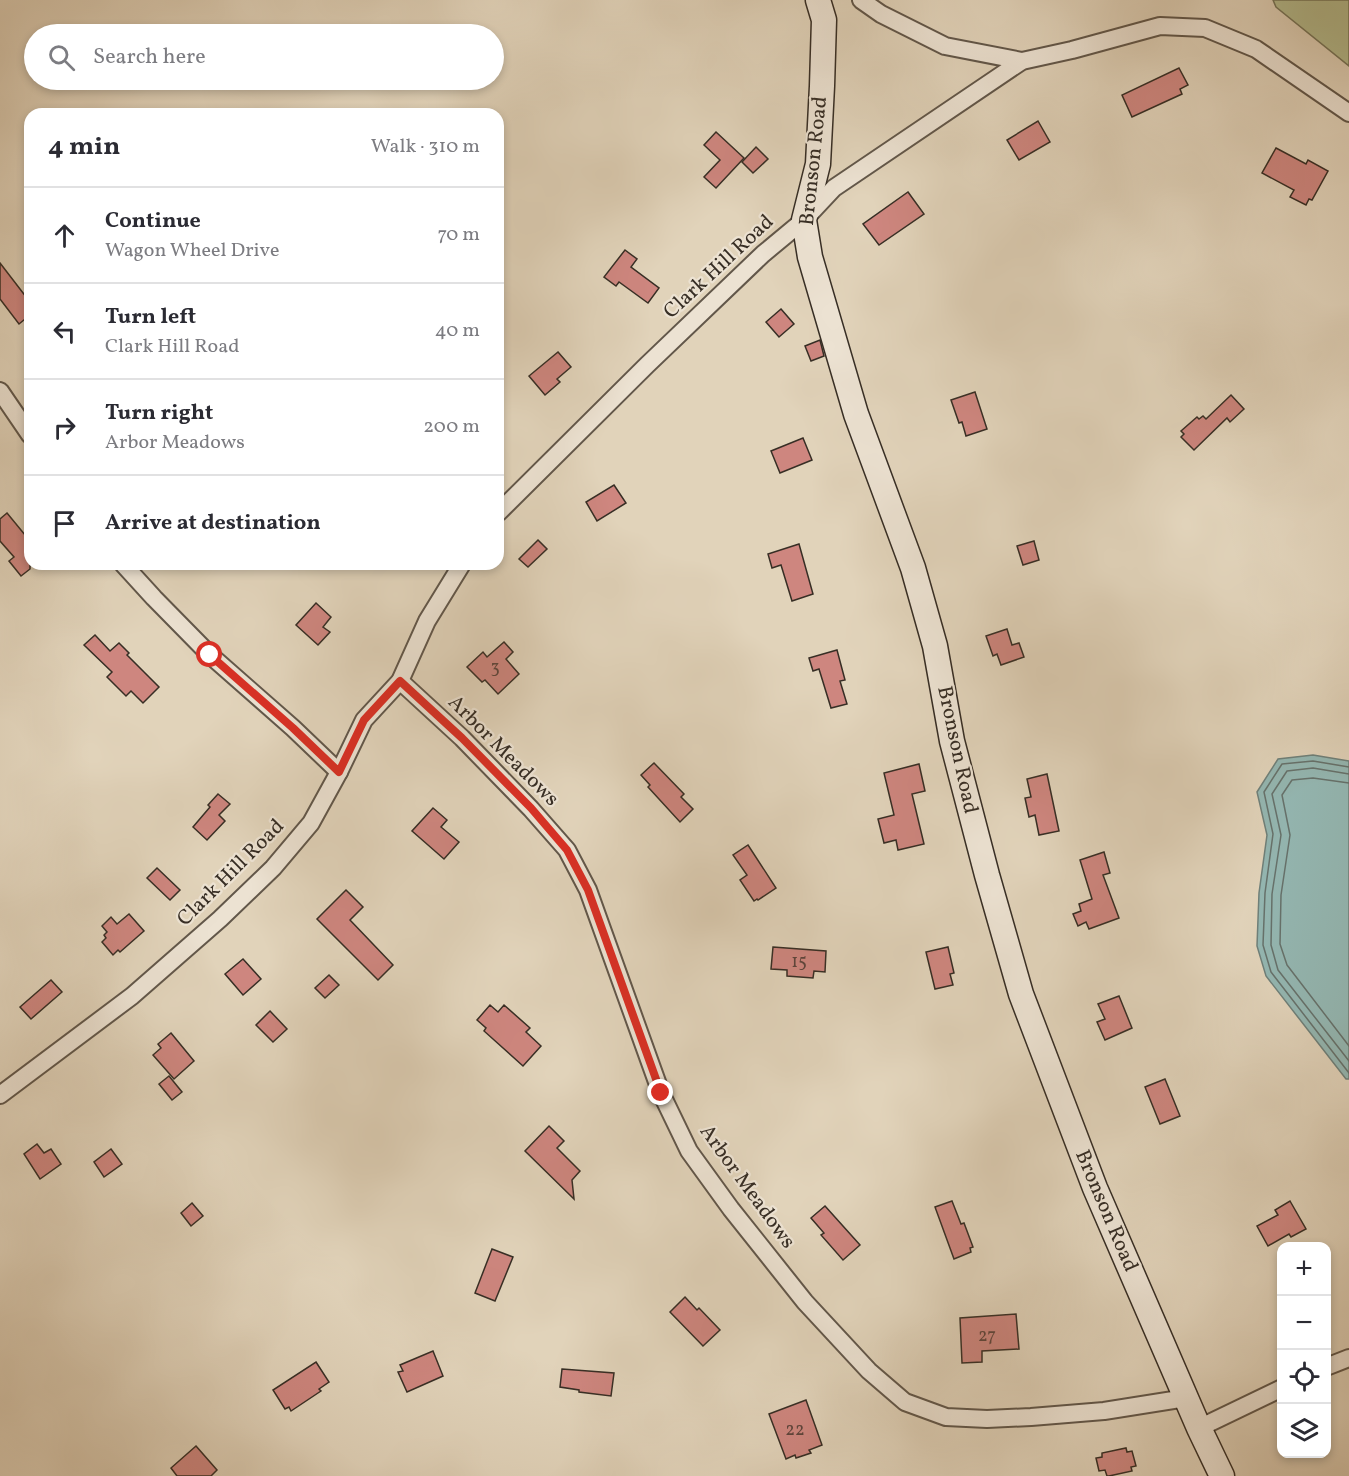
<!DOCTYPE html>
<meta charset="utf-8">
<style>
body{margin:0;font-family:Vollkorn,serif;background:#f2f2f3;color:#2b2b33}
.controls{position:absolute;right:18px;bottom:18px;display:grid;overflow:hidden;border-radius:12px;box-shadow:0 3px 9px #0003}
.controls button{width:54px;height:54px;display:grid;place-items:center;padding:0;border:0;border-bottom:2px solid #e1e1e2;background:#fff;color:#2b2b33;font:30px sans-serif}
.stop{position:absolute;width:18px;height:18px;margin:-14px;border:4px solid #d93025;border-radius:50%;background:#fff}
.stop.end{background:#d93025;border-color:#fff;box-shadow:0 2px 6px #0008}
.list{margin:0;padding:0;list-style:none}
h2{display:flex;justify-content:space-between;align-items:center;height:78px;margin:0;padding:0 24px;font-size:26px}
h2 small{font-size:20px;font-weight:400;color:#7c7c81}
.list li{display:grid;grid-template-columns:39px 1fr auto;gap:18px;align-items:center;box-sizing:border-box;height:96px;padding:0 24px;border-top:2px solid #e1e1e2}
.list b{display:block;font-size:22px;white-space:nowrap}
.list p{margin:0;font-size:20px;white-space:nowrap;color:#7c7c81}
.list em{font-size:20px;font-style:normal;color:#7c7c81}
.icon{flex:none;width:33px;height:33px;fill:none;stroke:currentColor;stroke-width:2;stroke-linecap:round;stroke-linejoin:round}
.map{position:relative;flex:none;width:1349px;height:1476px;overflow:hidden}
.search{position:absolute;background:#fff;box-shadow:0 3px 9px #0003;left:24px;top:24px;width:480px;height:66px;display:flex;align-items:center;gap:15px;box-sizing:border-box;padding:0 21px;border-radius:33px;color:#7c7c81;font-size:22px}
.panel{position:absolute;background:#fff;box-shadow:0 3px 9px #0003;left:24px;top:108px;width:480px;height:462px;border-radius:18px}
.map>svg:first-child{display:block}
.green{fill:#b4bc8f;stroke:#76755a;stroke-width:1.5}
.water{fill:#94b7b2;stroke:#6f807a;stroke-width:1.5}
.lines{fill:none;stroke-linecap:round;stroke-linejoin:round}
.shore{stroke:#66726c;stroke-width:1.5}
.building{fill:#ce867f;stroke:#372e25;stroke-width:1.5}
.street-casing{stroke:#62574a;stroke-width:20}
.secondary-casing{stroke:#372e25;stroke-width:27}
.street{stroke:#ece2d2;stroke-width:16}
.secondary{stroke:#ece2d2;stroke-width:24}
.route{stroke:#d93025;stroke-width:8}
.labels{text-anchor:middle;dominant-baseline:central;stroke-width:4.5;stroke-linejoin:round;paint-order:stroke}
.number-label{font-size:18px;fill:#5d443c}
.street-label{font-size:21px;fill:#372e25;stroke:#ece2d2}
</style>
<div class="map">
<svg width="1349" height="1476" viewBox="0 0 1349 1476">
<rect width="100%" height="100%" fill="#e1d3ba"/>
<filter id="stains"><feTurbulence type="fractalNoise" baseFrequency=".00333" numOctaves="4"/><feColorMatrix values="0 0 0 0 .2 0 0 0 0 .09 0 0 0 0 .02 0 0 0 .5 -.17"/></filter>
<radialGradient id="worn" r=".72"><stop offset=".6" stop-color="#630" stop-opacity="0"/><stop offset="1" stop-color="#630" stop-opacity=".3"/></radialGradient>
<polygon class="green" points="1273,0 1349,0 1349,66 1276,7"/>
<polygon class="water" points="1313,755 1349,761 1349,1079 1346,1079 1266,976 1257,946 1259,893 1267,835 1257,792 1278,759"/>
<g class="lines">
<g class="shore">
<polyline points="1349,767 1313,761 1282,764 1264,792 1273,834 1265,893 1263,945 1271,972 1349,1073"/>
<polyline points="1349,774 1313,768 1287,771 1272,794 1281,835 1272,894 1271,945 1278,970 1349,1061"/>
<polyline points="1349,783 1313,778 1292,780 1282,795 1290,835 1281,895 1280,944 1287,965 1349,1046"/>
</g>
</g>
<g class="building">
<polygon points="1179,68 1188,85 1180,89 1182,94 1132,117 1122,95"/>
<polygon points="1038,121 1050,142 1019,160 1007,140"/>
<polygon points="716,132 744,158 716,188 704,177 720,160 704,145"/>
<polygon points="756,147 768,159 753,173 742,162"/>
<polygon points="1276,148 1306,164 1308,160 1328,171 1312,200 1309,199 1306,205 1290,197 1294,190 1262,173"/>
<polygon points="908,192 924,214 879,245 863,224"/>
<polygon points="625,250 637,259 631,267 659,288 648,303 619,282 616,286 604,277"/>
<polygon points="0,263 30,302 30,315 19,324 0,299"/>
<polygon points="781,309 794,324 779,337 766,322"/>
<polygon points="820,340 824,356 811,361 805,346"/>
<polygon points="558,352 571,367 557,379 560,382 545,395 529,376"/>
<polygon points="975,392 987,429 966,436 962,422 959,423 951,400"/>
<polygon points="1231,395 1244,409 1230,422 1227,418 1194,450 1181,437 1184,434 1181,431 1197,417 1199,419 1203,416 1206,419"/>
<polygon points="803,438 812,460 780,473 771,451"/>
<polygon points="614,485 626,503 597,521 586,502"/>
<polygon points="7,513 30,541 30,569 21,576 9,561 14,557 0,541 0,519"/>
<polygon points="538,540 547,549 528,567 519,559"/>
<polygon points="1034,541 1039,560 1023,565 1017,546"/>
<polygon points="799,544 813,594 792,601 781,565 772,568 768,554"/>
<polygon points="316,603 331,617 323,627 330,632 318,645 296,625"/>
<polygon points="1007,629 1012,645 1019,643 1024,657 1001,665 997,654 993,656 986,636"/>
<polygon points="95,635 110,651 119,643 129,653 127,655 159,687 143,703 131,691 126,696 107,677 112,672 84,645"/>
<polygon points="504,642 513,652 506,659 519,674 498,694 485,680 482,682 467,667 483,652 487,657"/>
<polygon points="837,650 845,680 840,681 847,704 831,708 819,669 813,671 809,658"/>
<polygon points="654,763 684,794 681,797 693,809 680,822 648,787 650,785 641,775"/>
<polygon points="919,764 925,791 912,794 924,844 898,850 896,840 884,843 878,819 894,815 884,773"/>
<polygon points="1047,774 1059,831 1039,835 1035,815 1029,817 1025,798 1031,797 1027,779"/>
<polygon points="218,794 230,804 219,815 225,821 207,840 193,827 210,807 208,805"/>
<polygon points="433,808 447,820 441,827 459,842 444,859 412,831"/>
<polygon points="748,845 776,888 758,900 757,899 754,901 740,880 747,875 733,855"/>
<polygon points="1104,852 1110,873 1103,875 1119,918 1089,929 1086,922 1078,926 1073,914 1081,911 1079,904 1092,899 1080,860"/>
<polygon points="157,868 180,890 170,900 147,878"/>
<polygon points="346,890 363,907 350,920 393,965 378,980 317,919"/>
<polygon points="129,914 144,931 120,952 118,950 113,955 102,942 106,938 104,935 107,932 102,926 111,917 117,924"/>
<polygon points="773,947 826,951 825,972 814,971 813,978 787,976 787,970 771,969"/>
<polygon points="948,947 954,973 950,974 953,985 935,989 926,952"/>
<polygon points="243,959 261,979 243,995 225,974"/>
<polygon points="329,975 339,985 325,998 315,988"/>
<polygon points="51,980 62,992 31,1019 20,1007"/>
<polygon points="1119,996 1132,1028 1105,1040 1097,1022 1105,1019 1098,1004"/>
<polygon points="490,1005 498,1012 504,1005 530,1028 526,1032 541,1046 523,1066 484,1031 486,1028 477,1020"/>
<polygon points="270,1011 287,1029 273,1042 256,1025"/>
<polygon points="171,1033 194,1061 174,1079 153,1055 161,1048 158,1044"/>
<polygon points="169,1076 182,1092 172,1100 159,1084"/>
<polygon points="1165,1079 1180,1116 1160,1124 1145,1087"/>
<polygon points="549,1126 564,1141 557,1148 580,1171 572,1180 574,1199 525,1151"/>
<polygon points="37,1144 44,1153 51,1149 61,1164 40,1179 24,1154"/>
<polygon points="111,1149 122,1164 104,1177 94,1162"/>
<polygon points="952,1201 961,1224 964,1223 973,1247 970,1248 971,1252 954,1259 935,1207"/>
<polygon points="1290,1201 1306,1229 1291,1237 1289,1234 1268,1246 1257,1226 1278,1215 1275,1210"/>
<polygon points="192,1203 203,1216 191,1226 181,1213"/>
<polygon points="825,1206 860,1245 843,1260 821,1235 824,1233 811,1218"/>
<polygon points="492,1249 513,1257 495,1301 475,1293"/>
<polygon points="685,1297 697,1310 699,1308 720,1330 703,1346 670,1312"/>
<polygon points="1016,1314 1019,1349 982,1351 982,1362 962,1363 960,1318"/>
<polygon points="433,1351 443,1376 407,1392 398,1372 403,1371 400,1365"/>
<polygon points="316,1362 329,1382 319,1389 321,1391 291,1411 289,1407 285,1409 273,1390"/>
<polygon points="562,1369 614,1373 611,1396 579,1392 579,1390 560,1387"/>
<polygon points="806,1400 822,1445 809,1450 811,1453 796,1458 795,1455 786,1459 769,1414"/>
<polygon points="196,1446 217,1470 211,1476 177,1476 171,1468"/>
<polygon points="1126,1448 1127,1452 1132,1451 1136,1466 1131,1467 1132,1471 1109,1476 1107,1476 1105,1470 1099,1471 1096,1458 1102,1457 1102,1453"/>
</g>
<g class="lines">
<g class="street-casing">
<g id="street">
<polyline points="861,0 881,14 945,46 1022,61"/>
<polyline points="0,391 30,435"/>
<polyline points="498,513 647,365 763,254 804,220 834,188 1022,61 1072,50 1160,26 1205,28 1256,49 1349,113"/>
<polyline points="123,564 154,598 210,655 293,728 339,772"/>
<polyline points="400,681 462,738 531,809 567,850 588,890 661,1093 689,1151 731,1209 805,1302 869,1371 905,1402 946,1417 987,1419 1031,1417 1104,1411 1186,1398"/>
<polyline points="0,1095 132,996 220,919 273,868 311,823 339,772 364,720 400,681 427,621 462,564"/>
<polyline points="1326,1367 1349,1358"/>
<polyline points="1199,1428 1282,1388"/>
</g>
</g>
<g class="secondary-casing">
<polyline id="secondary" points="818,0 824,20 822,86 818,164 804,220 810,257 856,414 913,568 935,646 952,741 987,875 1021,994 1095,1188 1199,1428 1222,1476"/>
</g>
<use href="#street" class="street"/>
<use href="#secondary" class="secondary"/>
</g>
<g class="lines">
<polyline class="route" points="210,655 293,728 339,772 364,720 400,681 462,738 531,808 567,850 588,890 661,1093"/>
</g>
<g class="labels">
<g class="number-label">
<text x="495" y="668">3</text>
<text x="799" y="962">15</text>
<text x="987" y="1336">27</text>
<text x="795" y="1430">22</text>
</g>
<g class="street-label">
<text transform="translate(814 161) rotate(-84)">Bronson Road</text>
<text transform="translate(719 267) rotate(-43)">Clark Hill Road</text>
<text transform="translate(957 750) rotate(78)">Bronson Road</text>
<text transform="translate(503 751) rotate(45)">Arbor Meadows</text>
<text transform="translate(231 873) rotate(-45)">Clark Hill Road</text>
<text transform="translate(747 1187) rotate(54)">Arbor Meadows</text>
<text transform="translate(1106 1211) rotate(67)">Bronson Road</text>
</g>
</g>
<rect width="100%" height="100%" filter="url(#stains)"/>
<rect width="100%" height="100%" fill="url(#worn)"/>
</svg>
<div class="controls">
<button>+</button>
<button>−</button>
<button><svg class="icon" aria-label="locate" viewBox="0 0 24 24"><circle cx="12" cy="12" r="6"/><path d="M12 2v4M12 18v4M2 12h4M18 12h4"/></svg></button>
<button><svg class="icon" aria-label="layers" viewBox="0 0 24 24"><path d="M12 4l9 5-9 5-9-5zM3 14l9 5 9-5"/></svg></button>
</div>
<div class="stop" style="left:210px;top:655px"></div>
<div class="stop end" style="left:661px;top:1093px"></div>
<div class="search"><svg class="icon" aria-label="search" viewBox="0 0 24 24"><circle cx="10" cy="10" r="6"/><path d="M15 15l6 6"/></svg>Search here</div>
<section class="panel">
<h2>4 min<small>Walk · 310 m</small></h2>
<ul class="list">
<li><svg class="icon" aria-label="ahead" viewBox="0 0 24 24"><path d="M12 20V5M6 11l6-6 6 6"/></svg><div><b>Continue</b><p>Wagon Wheel Drive</p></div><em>70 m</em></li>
<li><svg class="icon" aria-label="left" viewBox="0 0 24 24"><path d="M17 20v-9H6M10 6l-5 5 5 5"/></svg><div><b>Turn left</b><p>Clark Hill Road</p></div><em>40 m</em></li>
<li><svg class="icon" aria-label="right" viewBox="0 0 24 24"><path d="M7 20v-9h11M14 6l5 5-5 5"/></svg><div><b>Turn right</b><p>Arbor Meadows</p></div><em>200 m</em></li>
<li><svg class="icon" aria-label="arrive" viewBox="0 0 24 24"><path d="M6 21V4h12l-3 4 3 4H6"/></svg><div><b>Arrive at destination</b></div></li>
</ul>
</section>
</div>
